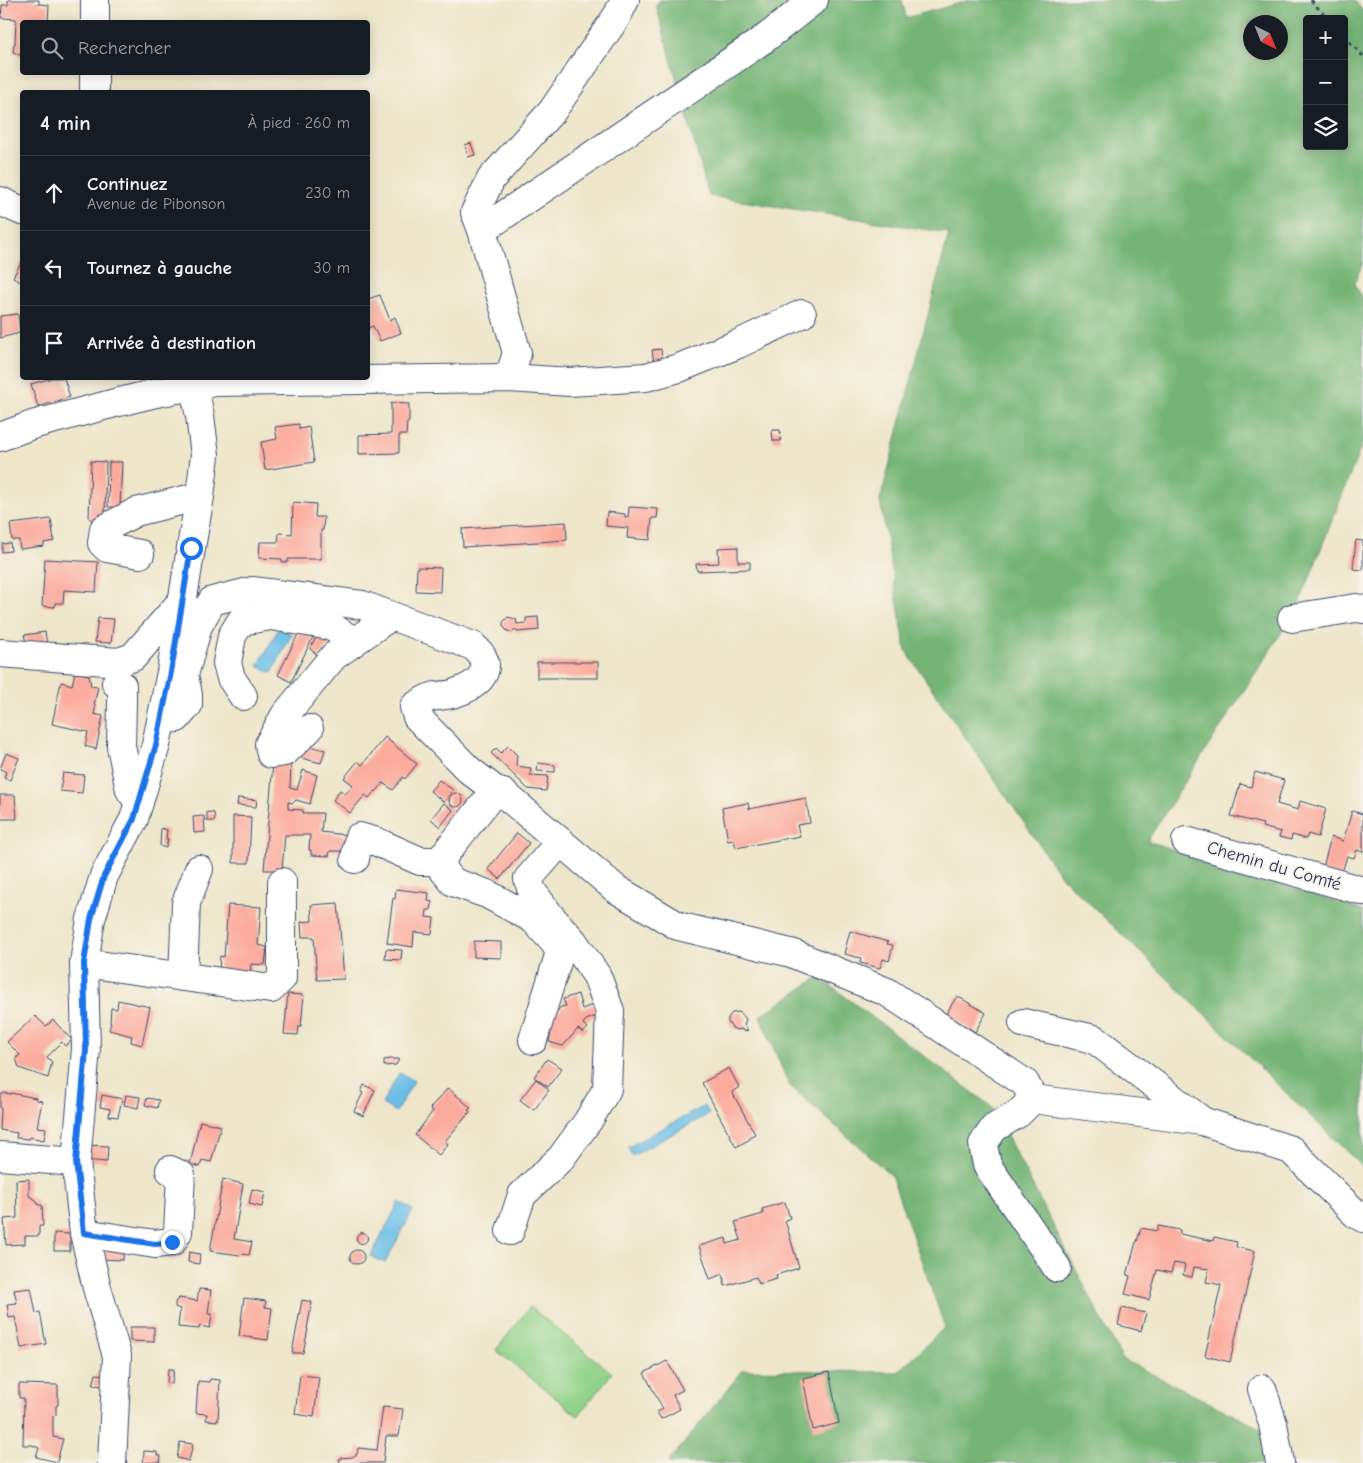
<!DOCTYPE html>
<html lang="fr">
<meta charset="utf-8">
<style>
body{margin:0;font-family:"Comic Neue",sans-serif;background:#242831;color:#f1f3f6}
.controls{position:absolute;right:15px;top:15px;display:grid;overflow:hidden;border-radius:5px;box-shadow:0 2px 12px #0003}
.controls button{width:45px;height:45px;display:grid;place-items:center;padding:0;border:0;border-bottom:1px solid #363941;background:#171b24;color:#f1f3f6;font:25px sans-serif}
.compass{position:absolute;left:1243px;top:15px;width:45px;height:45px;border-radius:50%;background:#171b24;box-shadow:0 2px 12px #0003;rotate:137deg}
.stop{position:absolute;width:15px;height:15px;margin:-11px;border:4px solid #1a73e8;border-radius:50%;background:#fff}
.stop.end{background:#1a73e8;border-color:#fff;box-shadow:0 1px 5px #0008}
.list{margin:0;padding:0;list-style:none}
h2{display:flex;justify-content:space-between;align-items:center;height:65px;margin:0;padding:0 20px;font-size:21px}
h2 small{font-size:16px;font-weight:400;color:#9ea1a6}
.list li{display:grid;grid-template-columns:32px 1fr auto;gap:15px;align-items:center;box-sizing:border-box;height:75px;padding:0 20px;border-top:1px solid #363941}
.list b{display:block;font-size:19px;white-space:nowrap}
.list p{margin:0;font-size:16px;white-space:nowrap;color:#9ea1a6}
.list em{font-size:16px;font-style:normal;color:#9ea1a6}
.icon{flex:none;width:28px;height:28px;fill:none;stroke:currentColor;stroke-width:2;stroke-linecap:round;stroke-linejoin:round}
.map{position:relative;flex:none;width:1363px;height:1463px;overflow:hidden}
.search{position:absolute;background:#171b24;box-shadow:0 2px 12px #0003;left:20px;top:20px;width:350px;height:55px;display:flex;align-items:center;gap:12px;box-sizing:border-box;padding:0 18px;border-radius:5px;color:#9ea1a6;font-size:19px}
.panel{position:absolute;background:#171b24;box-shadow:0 2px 12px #0003;left:20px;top:90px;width:350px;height:290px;border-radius:5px}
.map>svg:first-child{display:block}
.green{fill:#91d28a;stroke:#568074}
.forest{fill:#74b476;stroke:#48726a;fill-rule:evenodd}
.water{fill:#6abfe7;stroke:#4277a2}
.building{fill:#fbac9e}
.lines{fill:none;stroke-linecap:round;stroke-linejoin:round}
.minor-casing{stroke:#3a4a6e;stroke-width:30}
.path{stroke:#3a4a6e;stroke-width:3;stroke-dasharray:4 4;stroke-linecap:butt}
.minor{stroke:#fff;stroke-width:28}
.route{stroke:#1a73e8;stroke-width:6}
.labels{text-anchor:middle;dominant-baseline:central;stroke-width:4;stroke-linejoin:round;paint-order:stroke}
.street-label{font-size:18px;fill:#1b2f5e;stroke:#f7f3e8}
</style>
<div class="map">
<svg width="1363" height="1463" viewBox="0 0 1363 1463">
<rect width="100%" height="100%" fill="#f7f3e8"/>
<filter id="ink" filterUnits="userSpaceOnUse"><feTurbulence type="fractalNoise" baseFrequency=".02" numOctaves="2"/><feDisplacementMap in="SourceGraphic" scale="10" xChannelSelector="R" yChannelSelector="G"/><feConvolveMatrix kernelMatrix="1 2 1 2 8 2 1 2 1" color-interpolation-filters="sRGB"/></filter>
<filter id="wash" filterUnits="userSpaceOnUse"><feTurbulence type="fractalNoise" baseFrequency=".0096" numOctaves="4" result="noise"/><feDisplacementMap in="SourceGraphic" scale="20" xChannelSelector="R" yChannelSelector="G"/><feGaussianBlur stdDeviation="1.12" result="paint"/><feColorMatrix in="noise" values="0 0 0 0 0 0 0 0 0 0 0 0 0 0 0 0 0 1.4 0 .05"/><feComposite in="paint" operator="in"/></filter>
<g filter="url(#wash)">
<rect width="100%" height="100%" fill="#ede6ca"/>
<polygon class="green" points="530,1307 612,1373 578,1416 496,1350"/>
<g class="forest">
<path d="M660,0H902L906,18L971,0H1354L1363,11V263L1354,284L1363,298V442L1298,607L1147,841L1363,911V1167L1060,875L906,651L880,501L949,233L709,196L656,5ZM1307,19H1344V146H1307ZM1250,22H1280V52H1250Z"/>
<polygon points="819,977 992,1107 1122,1359 1278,1437 1284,1463 668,1463 743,1370 898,1372 945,1327 891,1175 789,1085 760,1016"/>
</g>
<g class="water">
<polygon points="279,628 292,634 272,673 258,666"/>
<polygon points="399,1073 414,1081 396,1112 382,1104"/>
<polygon points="705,1106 709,1114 632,1156 628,1147"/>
<polygon points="399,1202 413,1210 385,1263 371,1256"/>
</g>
<g id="blocks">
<g class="building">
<polygon points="8,0 39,0 39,4 49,5 48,22 22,22 22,56 13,52 14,44 15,44 16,19 1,18 2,5 8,5"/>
<polygon points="471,143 475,155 468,157 465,145"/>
<polygon points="22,261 22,283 13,277"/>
<polygon points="380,295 390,320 395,317 401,333 380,341 373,326 368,328 368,299"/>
<polygon points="18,314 20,333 0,338 0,316"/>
<polygon points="661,349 662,362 654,363 652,350"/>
<polygon points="52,378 64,378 70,397 38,407 31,384"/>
<polygon points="391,403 409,404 409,422 407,422 406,435 399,435 399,453 359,454 359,435 391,434"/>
<polygon points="299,424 299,429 309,427 314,462 265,470 261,442 277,439 275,427"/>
<polygon points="772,430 780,430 781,441 773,441"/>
<polygon points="91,461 106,462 105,515 98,515 98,517 93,522 89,518"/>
<polygon points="109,462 122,462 120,507 108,507"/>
<polygon points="293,502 316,504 315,517 324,517 323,530 321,530 321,559 288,559 288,562 282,562 282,559 259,558 260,542 278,542 279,533 292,534"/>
<polygon points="629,507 658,509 657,518 652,518 650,540 627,538 628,528 606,526 607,512 625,514 625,517 628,517"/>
<polygon points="51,519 54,541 44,543 44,546 20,549 19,540 12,540 10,524"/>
<polygon points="566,522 567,540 463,547 462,529"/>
<polygon points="1356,540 1363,541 1363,570 1353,569"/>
<polygon points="10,543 11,551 2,552 2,544"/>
<polygon points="738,547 738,562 750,562 750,569 697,571 696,564 719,563 718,548"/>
<polygon points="45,559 98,562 96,592 64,590 63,603 55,603 55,607 42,606"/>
<polygon points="417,567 441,568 440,592 416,591"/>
<polygon points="508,617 516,619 517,624 526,623 526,618 538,617 539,630 517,632 515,629 512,632 507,631 503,626 503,622"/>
<polygon points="98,618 114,619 111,643 95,642"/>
<polygon points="301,628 314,635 291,682 278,675"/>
<polygon points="45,632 48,650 28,649 24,635"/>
<polygon points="319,632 335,638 319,656 310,649"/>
<rect x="537" y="662" width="61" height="16"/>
<polygon points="75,672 89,675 91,686 98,687 94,705 96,705 94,714 103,716 96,749 85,746 88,732 52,724 61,682 72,685"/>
<polygon points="385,737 417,764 405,779 403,777 393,790 383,783 376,792 375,791 369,798 365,795 350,813 333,800 340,790 345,794 353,785 344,778 358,761 362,765"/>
<polygon points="305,745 325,750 321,763 301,758"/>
<polygon points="508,746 517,755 516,766 531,768 530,775 548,776 546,791 528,789 491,753 496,748 501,753"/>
<polygon points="6,753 19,758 10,780 4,778 6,772 0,769"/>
<polygon points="273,763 291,764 290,788 297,790 303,770 317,775 310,804 296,800 293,803 288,802 288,809 303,810 303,813 323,813 321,832 345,835 344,851 330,851 329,856 311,855 311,850 309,850 310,835 285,835 282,870 264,870"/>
<polygon points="538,763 555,765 555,772 537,771"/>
<polygon points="1255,772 1284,780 1277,804 1298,810 1300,801 1326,809 1318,837 1308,834 1306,839 1292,835 1291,840 1279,837 1281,832 1262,827 1263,824 1231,816 1240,784 1251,787"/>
<polygon points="63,773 84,775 82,793 60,791"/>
<polygon points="439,780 453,790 444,802 430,791"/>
<circle cx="456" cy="800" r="7"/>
<polygon points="0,795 15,795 17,819 0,819"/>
<polygon points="238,798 257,800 256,807 237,805"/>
<polygon points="806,798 810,823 797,825 800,836 736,848 734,840 728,841 722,808 748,803 749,809"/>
<polygon points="444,803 453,810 440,827 431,819"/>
<polygon points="1352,811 1363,814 1363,852 1357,850 1354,858 1347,856 1341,876 1322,871 1331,837 1343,841"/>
<polygon points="207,812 214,813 215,821 207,821"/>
<polygon points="204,816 205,832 194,833 193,817"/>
<polygon points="233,816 251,817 249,863 233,863"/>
<polygon points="161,828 167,830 166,839 168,839 166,848 160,846"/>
<polygon points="517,833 529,843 500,879 488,869"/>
<polygon points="396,889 429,893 428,901 432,902 431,910 427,910 426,917 434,918 432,934 414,932 413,947 387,943 393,898 395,899"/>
<polygon points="338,903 344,979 317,980 314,937 302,937 301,922 312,921 311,905"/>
<polygon points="228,905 261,907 258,945 267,947 265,965 251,964 250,973 219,971 220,956 224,957"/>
<polygon points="850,931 888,942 887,944 893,945 889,961 883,959 880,968 860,963 861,958 844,954"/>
<polygon points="474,941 501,942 501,958 474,957"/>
<polygon points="386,949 402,950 401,960 385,959"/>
<polygon points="288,994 304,995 301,1026 299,1026 298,1035 284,1034"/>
<polygon points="578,994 582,1009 595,1004 599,1015 586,1020 583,1024 588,1028 583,1033 578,1029 563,1046 549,1042 551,1031 545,1030 548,1021 561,1007 566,1006 563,999"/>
<polygon points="957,996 986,1013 975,1032 946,1014"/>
<polygon points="118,1000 150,1007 142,1045 131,1042 132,1036 109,1030 111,1023 110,1023 111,1008 117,1009"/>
<polygon points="738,1012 741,1013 746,1019 744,1025 748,1030 744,1032 742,1029 737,1030 732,1028 728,1022 728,1018 732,1013"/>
<polygon points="35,1016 46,1026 53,1020 72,1040 65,1046 62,1042 47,1057 52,1062 48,1078 19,1068 16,1058 20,1055 7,1042"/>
<polygon points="390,1059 399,1059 396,1065 384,1066 384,1060"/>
<polygon points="547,1059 562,1068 548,1087 534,1077"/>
<polygon points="729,1068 739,1087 732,1092 755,1134 749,1137 750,1139 736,1147 702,1083"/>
<polygon points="536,1079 549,1090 534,1110 520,1100"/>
<polygon points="364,1085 375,1090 363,1116 354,1111 363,1093 361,1092"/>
<polygon points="448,1088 471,1108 468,1110 470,1112 445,1141 448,1144 439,1155 415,1135 433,1111 430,1108"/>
<polygon points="5,1093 11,1094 11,1093 36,1098 36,1100 42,1101 37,1127 46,1128 44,1140 29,1137 29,1139 16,1138 17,1133 0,1130 1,1109 0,1108 0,1095"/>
<polygon points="102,1095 122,1099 118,1117 109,1116 110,1109 100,1107"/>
<polygon points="126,1095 140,1097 138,1108 124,1105"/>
<polygon points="147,1098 159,1100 157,1108 145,1105"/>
<polygon points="200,1121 221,1126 211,1162 202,1160 200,1167 190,1164"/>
<polygon points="84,1145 108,1146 107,1162 83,1160"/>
<polygon points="29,1179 29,1196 36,1200 38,1205 42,1205 43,1226 39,1226 39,1236 25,1236 25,1244 6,1245 4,1219 17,1218 16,1180"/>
<polygon points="223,1179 243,1184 234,1239 252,1242 249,1255 241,1254 240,1255 210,1251"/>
<polygon points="252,1189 265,1192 262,1207 249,1204"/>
<polygon points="785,1202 790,1218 785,1220 799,1268 776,1275 777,1279 759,1284 756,1277 725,1286 723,1274 710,1279 699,1246 726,1238 727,1244 741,1240 735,1222 763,1214 762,1209"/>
<polygon points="1158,1226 1180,1230 1180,1234 1213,1241 1214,1237 1237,1242 1236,1247 1255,1251 1230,1362 1205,1356 1221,1285 1206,1282 1209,1269 1194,1267 1192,1277 1183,1275 1185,1265 1174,1263 1171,1273 1157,1270 1149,1300 1125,1294 1130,1276 1127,1275 1136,1242 1137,1242 1141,1228 1157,1231"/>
<circle cx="362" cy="1238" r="5.5"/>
<polygon points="54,1233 70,1234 70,1251 54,1251"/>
<polygon points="99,1245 124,1246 123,1260 99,1259"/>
<circle cx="357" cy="1257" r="7"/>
<polygon points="189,1252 200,1254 199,1264 188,1262"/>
<polygon points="31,1288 36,1313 40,1312 46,1344 21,1348 15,1317 9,1318 7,1304 17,1303 14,1290"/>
<polygon points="199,1289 211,1290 208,1314 212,1314 210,1328 200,1326 199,1329 178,1327 180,1309 175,1307 175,1302 179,1298 197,1301"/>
<polygon points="244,1298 266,1301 265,1307 272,1308 268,1340 239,1336"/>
<polygon points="302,1300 312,1302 307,1329 308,1329 303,1353 292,1353"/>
<polygon points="1122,1308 1146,1313 1141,1331 1118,1325"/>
<polygon points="130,1327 154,1327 154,1342 130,1341"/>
<polygon points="667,1361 683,1390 673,1395 680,1409 661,1419 657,1412 663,1409 644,1373"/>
<polygon points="168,1369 174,1369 172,1384 167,1383"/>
<polygon points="829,1372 839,1423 813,1430 803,1378"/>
<polygon points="96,1374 106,1375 104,1386 93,1385"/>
<polygon points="300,1375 319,1377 314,1417 295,1414"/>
<polygon points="210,1379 220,1380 218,1421 206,1420 207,1414 196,1413 198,1381 209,1382"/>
<polygon points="19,1384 58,1385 58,1405 56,1406 56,1415 53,1416 53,1437 63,1439 57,1462 36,1457 39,1448 32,1445 23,1445 24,1398 19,1398"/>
<polygon points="383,1407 403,1409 399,1436 386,1436 383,1463 339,1463 340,1458 352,1457 357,1454 358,1448 377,1450"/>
<polygon points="180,1442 193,1444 189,1461 177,1458"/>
<polygon points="144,1451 157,1452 157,1455 161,1456 160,1462 143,1463"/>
</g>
</g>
</g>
<g filter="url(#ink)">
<use href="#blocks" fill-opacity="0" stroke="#3a4a6e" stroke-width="1"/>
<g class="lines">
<g class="minor-casing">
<g id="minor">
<polyline points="95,22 95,0"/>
<polyline points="94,92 94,72"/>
<polyline points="0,201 22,211"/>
<polyline points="482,230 767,37 814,0"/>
<polyline points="509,378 517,353 482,230 475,212 491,179 553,110 617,16 625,0"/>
<polyline points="0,437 32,425 115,403 156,393 215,382 509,378 570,382 646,377 679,368 738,344 802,314"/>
<polyline points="140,554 107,548 102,543 104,529 136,512 200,496"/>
<polyline points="1292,618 1356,608 1363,609"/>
<polyline points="0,653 119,662 133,657 183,600"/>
<polyline points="116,683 122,686 122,702 121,746 130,790 139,802"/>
<polyline points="243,696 231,678 227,663 232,636 241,621 271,616 331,626 354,642"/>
<path d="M162,719L177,718L188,705V695L184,675L198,626L212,601L252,591L362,605L473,646C498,667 480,685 455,693C448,696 439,695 432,697C426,698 420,703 414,707L417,717L469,770L499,793"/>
<polyline points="309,729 285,752 271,754 269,744 285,715 334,656 391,616"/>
<polyline points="1186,841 1363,891"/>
<polyline points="355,859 359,837 377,842 420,861 443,861"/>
<polyline points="84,963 271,989 282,978 282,882"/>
<polyline points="183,977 186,903 199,869"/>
<polyline points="1023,1023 1094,1039 1201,1120"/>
<polyline points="533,1040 560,952 554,942 533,919 487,894 453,882 441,867 444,855 494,792 503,793 616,889 678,926 791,953 887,992 1025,1083 1033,1099 1019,1113 994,1128 983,1144 987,1165 1057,1268"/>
<polyline points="1033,1099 1202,1121 1291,1150 1356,1214 1363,1218"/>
<polyline points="0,1156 76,1162"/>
<polyline points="510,1231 522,1195 561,1158 588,1121 607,1089 610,1011 597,976 573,941 551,917 532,891 528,879 560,842"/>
<polyline points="84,1233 155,1244 172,1242 178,1232 181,1175 170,1170"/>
<polyline points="1262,1389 1273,1424 1280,1463"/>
<polyline points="112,1463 117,1356 97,1288 84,1233 76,1162 86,1049 84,963 91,919 104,876 134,819 156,745 171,672 191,548 200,496 205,455 200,416 192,378"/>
</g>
</g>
<g class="path">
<polyline points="1311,0 1328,19"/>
<polyline points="1344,36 1363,56"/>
</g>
<use href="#minor" class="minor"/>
</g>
</g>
<g class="lines" filter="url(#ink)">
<polyline class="route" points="172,1242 155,1244 84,1233 76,1162 86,1050 84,963 91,919 104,876 134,819 156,745 171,672 191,548"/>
</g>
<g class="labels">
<g class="street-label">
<text transform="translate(1274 866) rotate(16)">Chemin du Comté</text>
</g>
</g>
</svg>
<div class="controls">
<button>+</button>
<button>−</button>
<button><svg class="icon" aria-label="layers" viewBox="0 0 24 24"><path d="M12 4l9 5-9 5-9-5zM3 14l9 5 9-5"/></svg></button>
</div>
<svg class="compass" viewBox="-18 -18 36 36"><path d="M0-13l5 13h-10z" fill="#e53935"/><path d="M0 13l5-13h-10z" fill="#9ea1a6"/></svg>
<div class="stop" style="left:191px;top:548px"></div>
<div class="stop end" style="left:172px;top:1242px"></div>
<div class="search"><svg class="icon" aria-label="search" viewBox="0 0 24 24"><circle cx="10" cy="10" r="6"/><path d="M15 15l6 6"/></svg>Rechercher</div>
<section class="panel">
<h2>4 min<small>À pied · 260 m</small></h2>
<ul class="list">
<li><svg class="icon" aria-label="ahead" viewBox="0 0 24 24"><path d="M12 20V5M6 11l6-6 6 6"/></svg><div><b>Continuez</b><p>Avenue de Pibonson</p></div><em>230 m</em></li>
<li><svg class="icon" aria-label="left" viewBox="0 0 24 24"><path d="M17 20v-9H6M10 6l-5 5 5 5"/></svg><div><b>Tournez à gauche</b></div><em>30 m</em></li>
<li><svg class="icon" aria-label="arrive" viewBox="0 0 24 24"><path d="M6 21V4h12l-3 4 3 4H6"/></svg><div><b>Arrivée à destination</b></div></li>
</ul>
</section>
</div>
